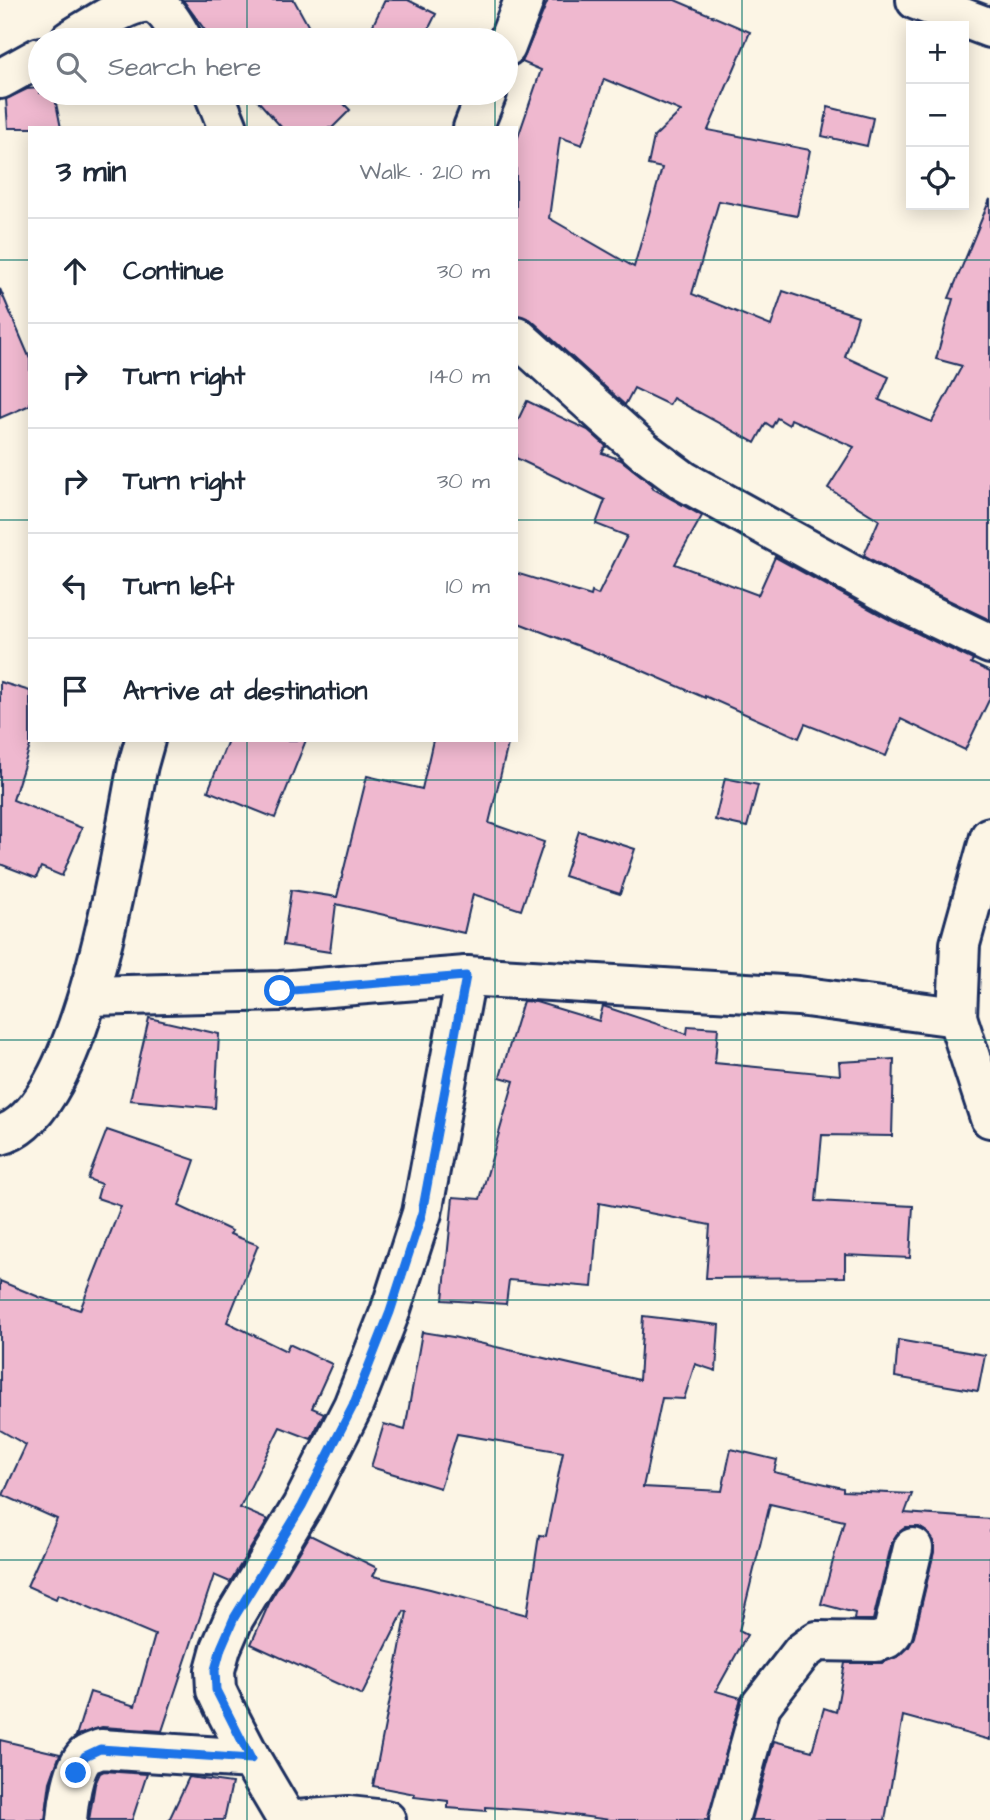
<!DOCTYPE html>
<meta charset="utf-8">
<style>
body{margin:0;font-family:"Architects Daughter",sans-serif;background:#f6f6f7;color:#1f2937}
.controls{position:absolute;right:21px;top:21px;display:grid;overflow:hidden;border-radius:0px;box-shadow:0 4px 18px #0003}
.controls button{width:63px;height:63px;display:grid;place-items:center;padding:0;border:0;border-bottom:2px solid #e0e1e3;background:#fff;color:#1f2937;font:35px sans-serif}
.stop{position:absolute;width:21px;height:21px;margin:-16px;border:5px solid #1a73e8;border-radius:50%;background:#fff}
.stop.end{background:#1a73e8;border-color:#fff;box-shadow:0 2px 7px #0008}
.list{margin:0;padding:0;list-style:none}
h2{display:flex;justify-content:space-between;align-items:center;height:91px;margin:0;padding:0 28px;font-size:30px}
h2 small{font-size:23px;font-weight:400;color:#747a83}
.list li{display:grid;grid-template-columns:46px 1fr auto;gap:21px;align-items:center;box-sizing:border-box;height:105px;padding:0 28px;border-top:2px solid #e0e1e3}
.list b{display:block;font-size:26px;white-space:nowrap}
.list em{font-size:23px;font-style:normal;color:#747a83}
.icon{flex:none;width:38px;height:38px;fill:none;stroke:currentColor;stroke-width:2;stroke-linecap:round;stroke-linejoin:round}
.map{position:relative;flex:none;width:990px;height:1820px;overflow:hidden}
.search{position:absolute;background:#fff;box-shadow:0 4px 18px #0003;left:28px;top:28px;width:490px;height:77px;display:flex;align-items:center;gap:18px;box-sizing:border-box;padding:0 24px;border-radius:38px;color:#747a83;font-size:26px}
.panel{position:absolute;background:#fff;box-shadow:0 4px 18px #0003;left:28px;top:126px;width:490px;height:616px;border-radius:0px}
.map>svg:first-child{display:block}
.building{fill:#efb8cf;stroke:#1b2f5e;stroke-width:2;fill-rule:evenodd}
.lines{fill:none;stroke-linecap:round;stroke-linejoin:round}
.street-casing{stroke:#1b2f5e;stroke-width:44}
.street{stroke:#fcf5e5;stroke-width:38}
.route{stroke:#1a73e8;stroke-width:9}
.grid{fill:none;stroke:#0f766e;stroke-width:2;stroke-opacity:0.55}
</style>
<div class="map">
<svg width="990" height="1820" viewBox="0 0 990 1820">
<rect width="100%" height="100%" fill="#fcf5e5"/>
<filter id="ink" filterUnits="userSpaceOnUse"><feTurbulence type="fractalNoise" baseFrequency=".0143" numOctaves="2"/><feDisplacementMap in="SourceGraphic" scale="14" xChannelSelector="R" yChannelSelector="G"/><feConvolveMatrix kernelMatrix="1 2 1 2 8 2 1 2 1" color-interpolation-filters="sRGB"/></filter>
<g filter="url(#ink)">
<g class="building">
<polygon points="183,0 294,0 310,29 289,40 205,40 204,35 207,33"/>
<polygon points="385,0 408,0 436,14 423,40 389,40 370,31"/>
<path d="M548,0H675L750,32L708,130L810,150L797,216L719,201L692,294L771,326L783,291L858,316L845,357L889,377L879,400L932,422L962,366L936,359L953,299L949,298L990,199V620L913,583L864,555L879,520L828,488L854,447L791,419L789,425L777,418L772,427L766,423L755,443L673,398L669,405L634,388L625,405L531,320L516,315V143L541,70L522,62ZM604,79L681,111L654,137L648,165L662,168L634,267L549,218L560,137L582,145Z"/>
<polygon points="40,88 40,93 54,93 61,128 8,128 6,99 27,89"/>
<polygon points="251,93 333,93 350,110 332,128 282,128"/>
<polygon points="828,107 873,118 867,146 822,136"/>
<polygon points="0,289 30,359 30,405 0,418"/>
<polygon points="527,401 588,430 606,446 602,453 621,460 653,485 652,488 702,516 675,564 758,595 775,557 892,621 973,660 971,663 990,672 990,698 965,750 901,719 886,756 805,724 799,738 705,696 705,698 634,667 516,622 516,573 591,596 592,592 598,595 627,536 596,524 605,500 516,458 516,424"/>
<polygon points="0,682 30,691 30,746 13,800 82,828 62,876 41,867 36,878 0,864"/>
<polygon points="228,740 306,740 275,818 208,791"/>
<polygon points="433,740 509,740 489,823 544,842 521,910 473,894 464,933 336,904 330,952 283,945 291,890 337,897 367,776 422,789"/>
<polygon points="725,778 758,785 747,827 715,820"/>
<polygon points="579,831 635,849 620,894 564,876"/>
<polygon points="523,1001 536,1002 599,1021 603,1006 687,1034 688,1026 718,1028 715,1063 840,1075 839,1062 894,1059 892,1136 822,1135 816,1201 913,1206 910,1258 845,1255 845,1277 706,1278 710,1225 599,1203 592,1287 509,1280 506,1304 443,1300 453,1197 480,1199 514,1081 500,1077"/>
<polygon points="149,1018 219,1034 215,1108 130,1100"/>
<polygon points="107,1130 195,1160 179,1206 232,1231 230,1234 258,1245 227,1322 286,1351 289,1344 332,1364 312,1408 324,1413 311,1439 280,1427 240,1508 268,1520 230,1582 214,1575 162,1731 102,1727 76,1736 90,1692 135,1706 155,1635 58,1594 56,1599 27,1586 57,1519 3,1495 26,1445 0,1430 0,1281 39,1297 80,1310 121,1206 97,1198 101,1184 88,1179"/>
<polygon points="643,1316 719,1325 716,1371 695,1364 684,1399 662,1398 643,1487 722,1491 731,1449 777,1460 774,1472 843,1488 843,1491 912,1494 905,1513 990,1519 990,1740 903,1716 885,1820 752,1820 774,1741 812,1751 824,1708 836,1712 845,1663 882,1663 901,1655 909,1647 914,1637 934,1552 934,1541 928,1533 919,1527 906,1527 897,1534 892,1542 873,1620 854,1620 855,1613 821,1604 844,1521 770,1504 739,1631 747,1635 716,1691 741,1698 708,1820 610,1820 543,1811 486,1807 486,1811 448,1808 448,1801 414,1797 415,1794 373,1786 407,1612 404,1611 362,1695 251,1644 271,1599 310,1535 377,1568 373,1576 430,1589 527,1615 539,1535 546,1536 563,1452 457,1434 440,1488 371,1467 384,1424 405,1430 422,1332 453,1337 639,1380"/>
<polygon points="898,1340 985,1355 978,1391 895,1377"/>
<polygon points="0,1740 60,1754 50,1782 45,1820 0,1820"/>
<polygon points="104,1771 147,1774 132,1820 89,1820 95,1784 100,1773"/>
<polygon points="189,1777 232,1783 224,1820 169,1820"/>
</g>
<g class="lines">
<g class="street-casing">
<g id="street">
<polyline points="916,0 990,28"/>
<path d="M70,40C89,29 129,0 150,3C165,6 176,28 183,40"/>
<polyline points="506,47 524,0"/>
<polyline points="0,79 40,57"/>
<polyline points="214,93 228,128"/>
<polyline points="473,128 487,93"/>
<polyline points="516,336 645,452 684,481 903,602 990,644"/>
<polyline points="89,996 280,991 466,976 798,996 957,1017 960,944 990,837"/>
<polyline points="957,1017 990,1118"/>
<path d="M0,1135C85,1114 122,842 138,765L145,740"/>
<path d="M67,1820C68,1804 73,1768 85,1756C88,1753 96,1751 101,1749L251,1759"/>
<polyline points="287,1820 251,1759 225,1709 216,1690 215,1670 221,1648 234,1618 302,1506 353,1406 390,1312 422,1213 466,976"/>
<polyline points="297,1820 349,1816 386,1820"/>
<polyline points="729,1820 761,1705 802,1652 817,1641 876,1642 886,1639 893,1632 913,1548"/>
</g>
</g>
<use href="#street" class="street"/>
</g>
</g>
<g class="lines" filter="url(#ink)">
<polyline class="route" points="76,1773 85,1756 100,1749 251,1759 216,1690 215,1670 221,1648 234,1618 302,1506 353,1406 390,1312 422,1213 466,976 280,991"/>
</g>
<path class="grid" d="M247,0V40M495,0V40M742,0V1820M247,93V128M495,93V128M0,260H30M516,260H990M0,520H30M516,520H990M247,740V1820M495,740V1820M0,780H990M0,1040H990M0,1300H990M0,1560H990"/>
</svg>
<div class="controls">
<button>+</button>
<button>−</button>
<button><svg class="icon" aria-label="locate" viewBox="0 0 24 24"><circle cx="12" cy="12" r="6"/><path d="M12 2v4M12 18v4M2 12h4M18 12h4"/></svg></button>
</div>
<div class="stop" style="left:280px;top:991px"></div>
<div class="stop end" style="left:76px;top:1773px"></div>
<div class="search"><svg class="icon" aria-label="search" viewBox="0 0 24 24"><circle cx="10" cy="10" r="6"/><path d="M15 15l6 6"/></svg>Search here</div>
<section class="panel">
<h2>3 min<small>Walk · 210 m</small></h2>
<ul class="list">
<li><svg class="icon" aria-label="ahead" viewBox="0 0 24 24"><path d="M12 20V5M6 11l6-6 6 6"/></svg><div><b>Continue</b></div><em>30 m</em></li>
<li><svg class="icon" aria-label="right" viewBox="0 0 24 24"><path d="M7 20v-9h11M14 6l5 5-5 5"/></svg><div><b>Turn right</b></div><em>140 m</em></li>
<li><svg class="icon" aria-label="right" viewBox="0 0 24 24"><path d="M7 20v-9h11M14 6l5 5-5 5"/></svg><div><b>Turn right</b></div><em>30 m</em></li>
<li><svg class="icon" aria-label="left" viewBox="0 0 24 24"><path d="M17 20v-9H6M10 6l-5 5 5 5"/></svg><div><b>Turn left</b></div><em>10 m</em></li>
<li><svg class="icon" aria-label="arrive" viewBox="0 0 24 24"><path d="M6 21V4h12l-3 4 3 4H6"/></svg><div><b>Arrive at destination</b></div></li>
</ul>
</section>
</div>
